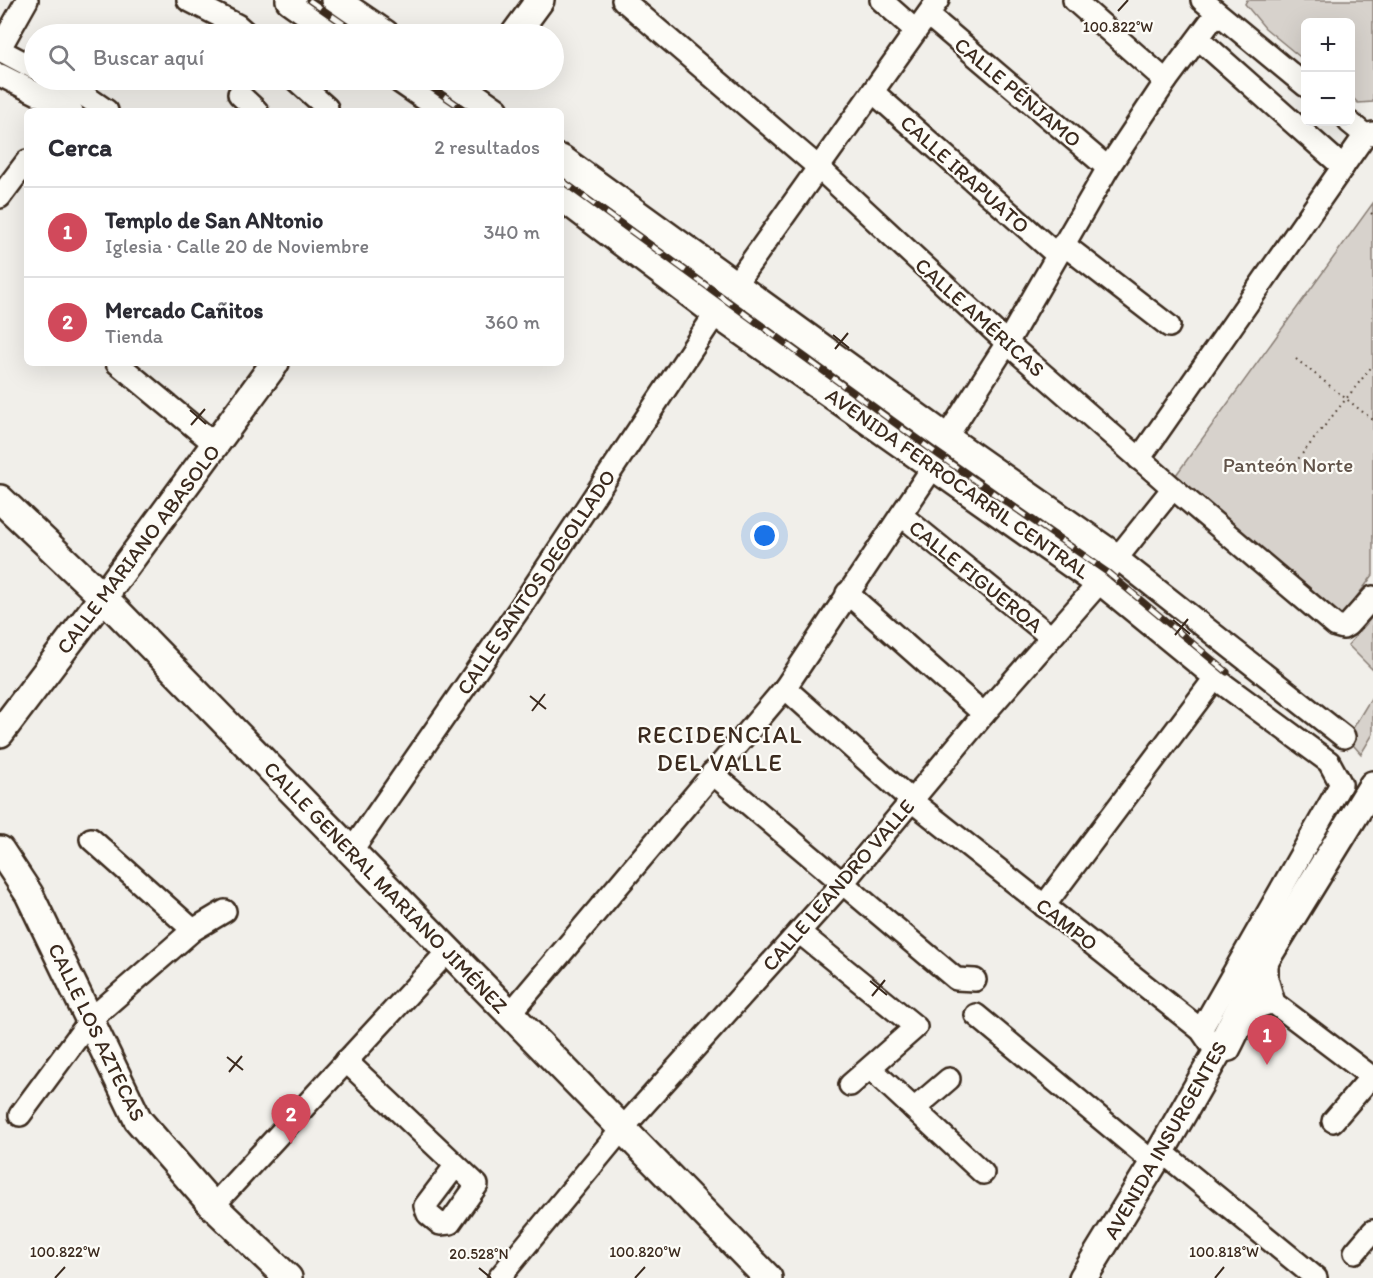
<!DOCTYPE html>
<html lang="es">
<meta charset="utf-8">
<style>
body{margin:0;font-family:Itim,sans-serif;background:#f2f2f3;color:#2b2b33}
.controls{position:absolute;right:18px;top:18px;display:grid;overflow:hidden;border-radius:9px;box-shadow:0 6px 24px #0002}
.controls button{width:54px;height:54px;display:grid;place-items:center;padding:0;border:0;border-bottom:2px solid #e1e1e2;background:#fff;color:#2b2b33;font:30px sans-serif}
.you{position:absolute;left:765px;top:536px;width:21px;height:21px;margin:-15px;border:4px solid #fff;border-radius:50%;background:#1a73e8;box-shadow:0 0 0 9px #1a73e833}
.badge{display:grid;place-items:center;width:39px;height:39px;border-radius:50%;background:#d1495b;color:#fff;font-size:20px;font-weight:700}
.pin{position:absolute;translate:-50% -50px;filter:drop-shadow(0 2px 3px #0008)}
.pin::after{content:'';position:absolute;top:32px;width:21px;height:18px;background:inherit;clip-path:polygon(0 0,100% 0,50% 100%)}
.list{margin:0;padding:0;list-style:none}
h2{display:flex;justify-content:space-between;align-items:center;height:78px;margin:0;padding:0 24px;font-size:26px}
h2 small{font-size:20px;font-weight:400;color:#7c7c81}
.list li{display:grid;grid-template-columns:39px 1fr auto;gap:18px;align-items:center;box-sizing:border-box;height:90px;padding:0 24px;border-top:2px solid #e1e1e2}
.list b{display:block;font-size:22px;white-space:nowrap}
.list p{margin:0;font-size:20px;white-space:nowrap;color:#7c7c81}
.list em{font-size:20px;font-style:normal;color:#7c7c81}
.icon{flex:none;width:33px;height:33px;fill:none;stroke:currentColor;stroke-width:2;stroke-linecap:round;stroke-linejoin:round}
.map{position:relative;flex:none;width:1373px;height:1278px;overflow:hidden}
.search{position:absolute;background:#fff;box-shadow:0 6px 24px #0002;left:24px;top:24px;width:540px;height:66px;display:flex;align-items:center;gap:15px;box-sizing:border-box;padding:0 21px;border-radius:33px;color:#7c7c81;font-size:22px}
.panel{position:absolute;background:#fff;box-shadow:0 6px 24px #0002;left:24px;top:108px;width:540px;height:258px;border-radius:9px}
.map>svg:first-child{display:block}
.green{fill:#d7d2cc;stroke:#897e75;stroke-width:1.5}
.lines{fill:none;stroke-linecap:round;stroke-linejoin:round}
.minor-casing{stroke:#3b2a1e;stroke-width:26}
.major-casing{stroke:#3b2a1e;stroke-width:32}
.path{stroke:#3b2a1e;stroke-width:2;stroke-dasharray:1.5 4.5;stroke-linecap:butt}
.minor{stroke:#fdfcf7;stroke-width:21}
.major{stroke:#fdfcf7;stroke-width:27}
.rail-casing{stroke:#3b2a1e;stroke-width:7}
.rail{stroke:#fdfcf7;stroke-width:4.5;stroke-dasharray:14;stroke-linecap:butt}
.ticks{fill:none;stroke:#3b2a1e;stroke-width:2}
.labels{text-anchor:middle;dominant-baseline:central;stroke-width:4.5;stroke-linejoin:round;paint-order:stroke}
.street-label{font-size:21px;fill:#3b2a1e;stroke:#fdfcf7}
.park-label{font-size:21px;fill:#62544a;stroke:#fdfcf7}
.quarter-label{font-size:24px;letter-spacing:1.5px;fill:#3b2a1e;stroke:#fdfcf7}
.ticks-label{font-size:15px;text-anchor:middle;fill:#3b2a1e;stroke:#fdfcf7;stroke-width:4.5;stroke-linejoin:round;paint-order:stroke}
</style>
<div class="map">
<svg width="1373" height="1278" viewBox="0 0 1373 1278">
<rect width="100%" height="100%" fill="#f1efea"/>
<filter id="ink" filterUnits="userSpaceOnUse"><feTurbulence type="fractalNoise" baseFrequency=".0167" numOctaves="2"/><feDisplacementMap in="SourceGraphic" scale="12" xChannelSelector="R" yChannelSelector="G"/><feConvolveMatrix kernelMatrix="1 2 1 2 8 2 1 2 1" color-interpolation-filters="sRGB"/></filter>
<g filter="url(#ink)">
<g class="green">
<polygon points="1247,0 1373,0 1373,102 1358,103 1351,96 1350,22 1306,22 1305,61 1265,28 1245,4"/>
<polygon points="1373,203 1373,575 1343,615 1303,595 1176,475"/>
<polygon points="1373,616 1373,670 1348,645"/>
<polygon points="1373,695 1373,734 1361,754 1347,738"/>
</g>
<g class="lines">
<g class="minor-casing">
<g id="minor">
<polyline points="188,0 237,25 247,34"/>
<polyline points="623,0 818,167 1007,343 1173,488 1336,626 1343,628 1348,625 1373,597"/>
<polyline points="881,0 915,30"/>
<polyline points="1074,0 1166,81"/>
<polyline points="1202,0 1306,86"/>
<polyline points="928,15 1108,168"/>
<polyline points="1199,39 1343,167"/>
<polyline points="0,48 27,0"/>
<polyline points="0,50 34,68"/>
<polyline points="0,75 72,111"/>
<polyline points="56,80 78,91 107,111"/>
<polyline points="296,80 327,108"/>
<polyline points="873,92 1057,255"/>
<polyline points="239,94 257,111"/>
<polyline points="1349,122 1365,135"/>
<polyline points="0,197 27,161"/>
<polyline points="1063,244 1169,326"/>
<polyline points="734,286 938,0"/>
<polyline points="117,363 216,445"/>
<polyline points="946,438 1007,343 1108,168 1166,81 1216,14"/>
<polyline points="1139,459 1365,135 1373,133"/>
<polyline points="901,515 1051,637"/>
<polyline points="1117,558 1344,737"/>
<polyline points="1099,583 1215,678 1329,762 1341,784 1201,1030"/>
<polyline points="847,593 984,714"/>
<path d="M785,688L912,801L1201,1030L1217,1053L1229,1050C1242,1027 1245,1005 1274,1003"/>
<polyline points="712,773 956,979 975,980"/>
<polyline points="91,839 193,930"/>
<polyline points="352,850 522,605 716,313"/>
<polyline points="1044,906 1215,678"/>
<polyline points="799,932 916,1027 850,1085"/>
<polyline points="1267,957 1267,979 1274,1003 1373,1078"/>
<polyline points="510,1014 785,688 933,467"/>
<polyline points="976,1015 1154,1163"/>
<polyline points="346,1061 477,1185 450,1223 440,1224 428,1214 425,1206 456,1165"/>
<polyline points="870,1068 983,1173"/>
<polyline points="914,1109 949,1079"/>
<polyline points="20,1115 91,1019 193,930 225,911"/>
<polyline points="1333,1121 1371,1077"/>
<polyline points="1161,1151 1316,1278"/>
<polyline points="213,1206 449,950"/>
<polyline points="1355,1252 1373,1231"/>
<polyline points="499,1278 622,1129 842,884 984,714 1099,583 1117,558 1173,488"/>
</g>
</g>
<g class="major-casing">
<g id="major">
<polyline points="290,0 338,34"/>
<polyline points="335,0 385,34"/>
<polyline points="515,34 540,0"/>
<polyline points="402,80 447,111"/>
<polyline points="451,80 495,111"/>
<polyline points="561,159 946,438 1117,558"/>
<polyline points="561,196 716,313 1099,583"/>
<polyline points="0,499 103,597 768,1278"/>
<polyline points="0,733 103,597 275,363"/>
<polyline points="0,850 29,894 138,1120 213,1206 288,1278"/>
<polyline points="1083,1278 1161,1151 1217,1053 1267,957 1373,785"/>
</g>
</g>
<g class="path">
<polyline points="1371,213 1373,215"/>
<polyline points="1296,359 1373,420"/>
<polyline points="1291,468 1373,365"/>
</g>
<use href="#minor" class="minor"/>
<use href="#major" class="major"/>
<g class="rail-casing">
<g id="rail">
<polyline points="309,0 358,34"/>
<polyline points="421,80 466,111"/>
<polyline points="561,180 940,456 1107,572 1227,672"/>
</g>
</g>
<use href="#rail" class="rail"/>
</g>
</g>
<path class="ticks" d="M1118,11L1128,0M833,335L849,348M835,349L848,333M190,410L206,424M191,425L205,409M1173,620L1190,634M1175,635L1188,619M530,696L546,709M532,711L545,694M870,981L887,995M872,996L885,980M227,1057L243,1070M229,1072L242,1056M479,1268L491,1278M55,1278L65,1267M635,1278L645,1267M1215,1278L1224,1267"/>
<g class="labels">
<g class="street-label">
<text transform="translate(1018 92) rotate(40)">CALLE PÉNJAMO</text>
<text transform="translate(965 174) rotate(42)">CALLE IRAPUATO</text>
<text transform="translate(980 317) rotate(42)">CALLE AMÉRICAS</text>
<text transform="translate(958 483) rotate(35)">AVENIDA FERROCARRIL CENTRAL</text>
<text transform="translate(138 549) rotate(-53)">CALLE MARIANO ABASOLO</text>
<text transform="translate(976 576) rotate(39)">CALLE FIGUEROA</text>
<text transform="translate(536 582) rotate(-56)">CALLE SANTOS DEGOLLADO</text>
<text transform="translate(838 885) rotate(-49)">CALLE LEANDRO VALLE</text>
<text transform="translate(386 887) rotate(46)">CALLE GENERAL MARIANO JIMÉNEZ</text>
<text transform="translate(1067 924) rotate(38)">CAMPO</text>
<text transform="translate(97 1032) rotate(64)">CALLE LOS AZTECAS</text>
<text transform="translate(1165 1140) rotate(-60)">AVENIDA INSURGENTES</text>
</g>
<g class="park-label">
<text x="1288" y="464">Panteón Norte</text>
</g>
<g class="quarter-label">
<text x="720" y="734">RECIDENCIAL<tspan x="720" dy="28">DEL VALLE</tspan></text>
</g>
</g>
<g class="ticks-label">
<text x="1118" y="32">100.822°W</text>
<text x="65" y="1257">100.822°W</text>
<text x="645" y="1257">100.820°W</text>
<text x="1224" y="1257">100.818°W</text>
<text x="479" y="1259">20.528°N</text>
</g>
</svg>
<div class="controls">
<button>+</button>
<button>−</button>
</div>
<div class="you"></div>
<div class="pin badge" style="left:1267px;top:1065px">1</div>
<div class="pin badge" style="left:291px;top:1144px">2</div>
<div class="search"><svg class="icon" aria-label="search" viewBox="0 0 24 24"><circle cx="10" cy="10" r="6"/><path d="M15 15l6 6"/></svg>Buscar aquí</div>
<section class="panel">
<h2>Cerca<small>2 resultados</small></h2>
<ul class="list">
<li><span class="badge">1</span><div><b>Templo de San ANtonio</b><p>Iglesia · Calle 20 de Noviembre</p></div><em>340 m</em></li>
<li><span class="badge">2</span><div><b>Mercado Cañitos</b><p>Tienda</p></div><em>360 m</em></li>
</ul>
</section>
</div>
